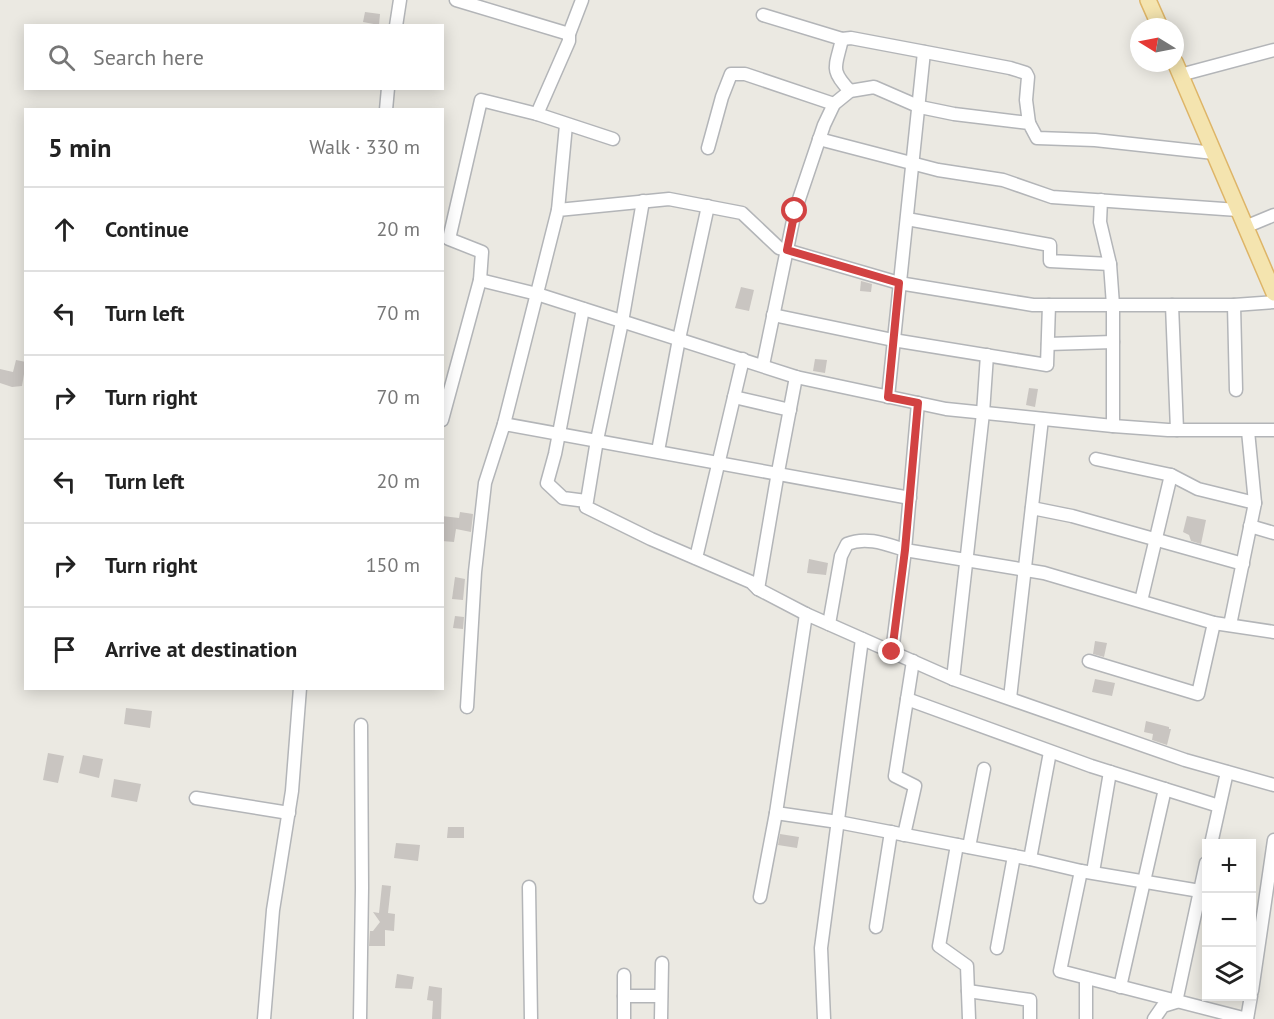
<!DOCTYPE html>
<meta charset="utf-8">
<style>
body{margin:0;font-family:"PT Sans",sans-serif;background:#f2f2f2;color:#222}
.controls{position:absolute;right:18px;bottom:18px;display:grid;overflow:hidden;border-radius:0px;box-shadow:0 3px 15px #0003}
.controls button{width:54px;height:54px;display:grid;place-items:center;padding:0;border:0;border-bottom:2px solid #e0e0e0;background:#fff;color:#222;font:30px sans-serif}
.compass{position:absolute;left:1130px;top:18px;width:54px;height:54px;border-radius:50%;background:#fff;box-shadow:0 3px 15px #0003;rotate:280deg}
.stop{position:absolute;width:18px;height:18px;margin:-14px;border:4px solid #d24242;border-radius:50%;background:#fff}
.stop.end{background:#d24242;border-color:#fff;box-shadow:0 2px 6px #0008}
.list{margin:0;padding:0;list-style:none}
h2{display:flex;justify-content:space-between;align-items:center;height:78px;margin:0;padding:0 24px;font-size:26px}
h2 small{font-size:20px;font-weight:400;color:#767676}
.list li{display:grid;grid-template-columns:39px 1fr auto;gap:18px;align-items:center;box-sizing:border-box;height:84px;padding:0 24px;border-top:2px solid #e0e0e0}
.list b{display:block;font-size:22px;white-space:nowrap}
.list em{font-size:20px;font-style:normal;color:#767676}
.icon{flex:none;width:33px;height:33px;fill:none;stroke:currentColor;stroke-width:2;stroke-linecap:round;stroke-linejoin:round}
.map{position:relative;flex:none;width:1274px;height:1019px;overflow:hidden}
.search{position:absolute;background:#fff;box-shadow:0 3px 15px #0003;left:24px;top:24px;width:420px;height:66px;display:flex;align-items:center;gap:15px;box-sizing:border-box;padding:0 21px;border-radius:0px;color:#767676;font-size:22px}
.panel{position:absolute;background:#fff;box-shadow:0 3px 15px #0003;left:24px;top:108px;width:420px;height:582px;border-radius:0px}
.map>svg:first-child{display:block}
.building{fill:#c9c5c1}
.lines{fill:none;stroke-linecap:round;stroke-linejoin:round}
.minor-casing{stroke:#b3b5b8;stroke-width:15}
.major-casing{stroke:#deb568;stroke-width:18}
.minor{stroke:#fff;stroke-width:12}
.major{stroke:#f4e4af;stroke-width:15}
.route{stroke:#d24242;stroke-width:8}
</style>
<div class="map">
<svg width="1274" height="1019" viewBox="0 0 1274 1019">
<rect width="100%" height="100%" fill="#ebe9e2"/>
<g class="building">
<polygon points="365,12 380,14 379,25 363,22"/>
<polygon points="861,281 872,284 871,292 860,291"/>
<polygon points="741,287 754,290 749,311 735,308"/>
<polygon points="815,359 827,360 825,373 813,371"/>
<polygon points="16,360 26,362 22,386 12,387 0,383 0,369 13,372"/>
<polygon points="1029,388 1038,389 1035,407 1026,405"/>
<polygon points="460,512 473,514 471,532 456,529 454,542 442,541 442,516 459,518"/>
<polygon points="1187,516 1206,520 1201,544 1191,541 1189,535 1183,532"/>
<polygon points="809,559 828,563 826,575 807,573"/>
<polygon points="455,577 465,579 463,600 452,599"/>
<polygon points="455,616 464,617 463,629 453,628"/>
<polygon points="1095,641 1107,643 1104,657 1093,654"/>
<polygon points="1095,679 1115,683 1112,696 1092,692"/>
<polygon points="126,708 152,711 150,728 124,724"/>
<polygon points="1146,721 1169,727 1169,729 1171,729 1167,745 1152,740 1153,734 1144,732"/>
<polygon points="48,753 64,756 58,783 43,780"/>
<polygon points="83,755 103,759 99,778 79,773"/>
<polygon points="114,779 141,784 137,802 111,797"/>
<polygon points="448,827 464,827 464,838 447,838"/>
<polygon points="780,834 799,837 797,848 778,845"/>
<polygon points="396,843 420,845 418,861 394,858"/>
<polygon points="382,885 391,886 388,913 395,914 394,931 385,930 385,946 369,946 370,931 373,931 380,922 373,912 379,913"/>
<polygon points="397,974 414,977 412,989 395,988"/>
<polygon points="429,986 442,988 441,1019 432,1019 433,1001 427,1000"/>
</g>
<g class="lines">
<g class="minor-casing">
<g id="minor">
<polyline points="456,0 569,34"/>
<polyline points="763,15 842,39 851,38 1010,68 1026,73 1028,77 1026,100 1029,123"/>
<polyline points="396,26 400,0"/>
<path d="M842,39C836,67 829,69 850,91"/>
<polyline points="1180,75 1274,50"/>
<polyline points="386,110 388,88"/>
<polyline points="537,114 569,41 569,34 582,0"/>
<polyline points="819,139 938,170 1003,180 1052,197 1238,210"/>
<polyline points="708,148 722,97 731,74 745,74 834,104"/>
<polyline points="1101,200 1100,222 1110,264"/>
<polyline points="643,201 622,322 597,440 586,507 651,539 751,582 758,589 806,614"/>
<polyline points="558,210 566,125"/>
<polyline points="907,219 1050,245 1050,261 1110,264 1113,305 1113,426"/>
<polyline points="1245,227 1274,215"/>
<polyline points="480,280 482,252 449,239 481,100 537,114 613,139"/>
<polyline points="1172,305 1177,430"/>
<polyline points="1234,305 1236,390"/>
<polyline points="583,309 555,454 547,483 563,498 586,501"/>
<polyline points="773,315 893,340 1047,365 1049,305"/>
<polyline points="1048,344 1113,342"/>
<polyline points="763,365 795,211 824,125 834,104 850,91 874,87 920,107 954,114 1029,123 1037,138 1095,140 1214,153"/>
<polyline points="734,397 790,410"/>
<polyline points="888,397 924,52"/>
<polyline points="918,403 905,550 1044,573 1214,623 1274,632"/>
<polyline points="442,420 480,280 537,294 796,377 946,409 1113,426 1168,430 1274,430"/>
<polyline points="504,424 910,498"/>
<polyline points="1248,431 1255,503"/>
<polyline points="658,451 679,339 708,206"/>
<polyline points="1096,459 1171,475 1198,489 1255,503 1230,625"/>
<polyline points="1032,508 1072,516 1243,564"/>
<polyline points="1250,526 1274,533"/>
<polyline points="696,558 743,359"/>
<polyline points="758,589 778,472 796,377"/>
<polyline points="1141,601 1171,475"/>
<path d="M829,624L841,556L847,544C866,536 886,544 905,550L892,652"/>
<polyline points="1089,661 1198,694 1214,623"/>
<polyline points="953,679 983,413 987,355"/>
<polyline points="1010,698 1042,419"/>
<polyline points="907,699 1091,766 1219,806"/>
<polyline points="467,707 475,572 485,483 504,424 558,210 669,199 742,213 779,248 899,283 1033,305 1234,305 1274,302"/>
<polyline points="196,798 289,813"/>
<polyline points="776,813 838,822 1030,859 1081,871 1200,891"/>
<polyline points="904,835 915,786 895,776 913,661"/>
<polyline points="1211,844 1227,772"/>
<polyline points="957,845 939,946 967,966 969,1019"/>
<polyline points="969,847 984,769"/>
<polyline points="1030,859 1050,752"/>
<polyline points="1081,871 1060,971 1247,1019"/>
<polyline points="1093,872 1110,772"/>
<polyline points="529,887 531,1019"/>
<polyline points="760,897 776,813 806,614 953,679 1185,760 1274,785"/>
<polyline points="876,927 891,832"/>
<polyline points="997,948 1014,856"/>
<polyline points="624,975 624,1019"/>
<polyline points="1086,978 1086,1019"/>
<polyline points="1120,987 1165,789"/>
<polyline points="968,991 1030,1000 1030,1019"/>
<polyline points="1252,991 1274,840"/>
<polyline points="624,996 661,996"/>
<polyline points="264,1019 273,910 292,791 300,688"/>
<polyline points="360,1019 362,888 361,725"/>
<polyline points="661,1019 662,963"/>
<polyline points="824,1019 821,948 862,639"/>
<polyline points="1154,1019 1163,1006 1176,1002 1206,863"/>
<polyline points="1247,1019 1251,996"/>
</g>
</g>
<g class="major-casing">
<g id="major">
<polyline points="1148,0 1160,27"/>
<polyline points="1175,62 1274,293"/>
</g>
</g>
<use href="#minor" class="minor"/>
<use href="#major" class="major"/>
</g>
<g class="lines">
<polyline class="route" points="795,211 787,250 899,283 888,397 918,403 905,550 892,652"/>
</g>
</svg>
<div class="controls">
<button>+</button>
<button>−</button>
<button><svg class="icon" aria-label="layers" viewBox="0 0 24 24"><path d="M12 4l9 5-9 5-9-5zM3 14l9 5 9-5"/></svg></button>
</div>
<svg class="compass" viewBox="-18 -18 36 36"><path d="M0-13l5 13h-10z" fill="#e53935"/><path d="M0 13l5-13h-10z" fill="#767676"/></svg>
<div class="stop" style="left:795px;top:211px"></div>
<div class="stop end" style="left:892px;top:652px"></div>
<div class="search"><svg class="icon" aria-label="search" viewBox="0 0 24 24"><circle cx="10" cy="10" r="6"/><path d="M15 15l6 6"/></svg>Search here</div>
<section class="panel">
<h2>5 min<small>Walk · 330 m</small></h2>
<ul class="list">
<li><svg class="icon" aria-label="ahead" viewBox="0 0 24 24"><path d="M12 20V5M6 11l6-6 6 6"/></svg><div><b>Continue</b></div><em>20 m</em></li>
<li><svg class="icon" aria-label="left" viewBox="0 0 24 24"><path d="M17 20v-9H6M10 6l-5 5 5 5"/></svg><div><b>Turn left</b></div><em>70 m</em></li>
<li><svg class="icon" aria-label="right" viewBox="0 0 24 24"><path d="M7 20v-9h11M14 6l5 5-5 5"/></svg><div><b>Turn right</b></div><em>70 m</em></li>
<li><svg class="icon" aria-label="left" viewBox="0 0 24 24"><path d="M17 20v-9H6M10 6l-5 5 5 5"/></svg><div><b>Turn left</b></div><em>20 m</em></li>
<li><svg class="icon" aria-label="right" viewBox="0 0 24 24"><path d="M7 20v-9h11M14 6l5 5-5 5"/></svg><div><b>Turn right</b></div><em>150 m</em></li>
<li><svg class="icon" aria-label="arrive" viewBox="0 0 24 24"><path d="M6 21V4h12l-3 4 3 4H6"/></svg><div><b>Arrive at destination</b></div></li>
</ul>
</section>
</div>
